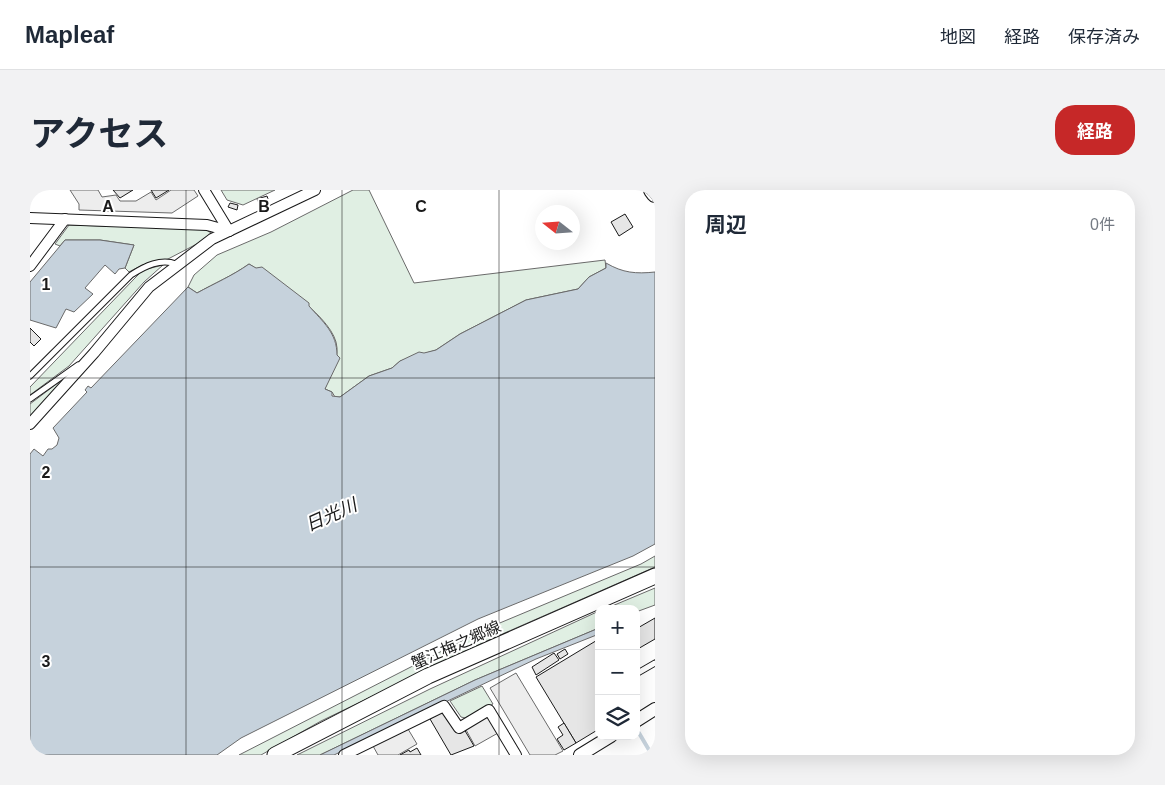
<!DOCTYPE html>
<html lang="ja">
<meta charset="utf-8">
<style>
body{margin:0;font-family:Arial,"Noto Sans JP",sans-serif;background:#f2f2f3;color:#1f2937}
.controls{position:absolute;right:15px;bottom:15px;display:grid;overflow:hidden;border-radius:10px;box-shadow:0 5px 20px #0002}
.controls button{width:45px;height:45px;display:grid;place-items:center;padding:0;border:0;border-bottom:1px solid #e0e1e3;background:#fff;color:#1f2937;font:25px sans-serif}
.compass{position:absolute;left:505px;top:15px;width:45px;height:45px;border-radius:50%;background:#fff;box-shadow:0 5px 20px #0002;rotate:287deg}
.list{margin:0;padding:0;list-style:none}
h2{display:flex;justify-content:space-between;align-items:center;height:65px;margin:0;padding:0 20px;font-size:21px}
h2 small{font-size:16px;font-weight:400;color:#747a83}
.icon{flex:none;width:28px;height:28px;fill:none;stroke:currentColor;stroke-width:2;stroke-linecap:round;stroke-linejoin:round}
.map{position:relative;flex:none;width:625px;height:565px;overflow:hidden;border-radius:20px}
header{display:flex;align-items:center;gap:30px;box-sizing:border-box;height:70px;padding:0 25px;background:#fff;border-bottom:1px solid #e0e1e3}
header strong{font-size:24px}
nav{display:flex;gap:28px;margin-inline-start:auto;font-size:18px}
.intro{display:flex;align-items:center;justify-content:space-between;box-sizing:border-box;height:120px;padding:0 30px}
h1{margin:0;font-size:35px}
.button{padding:12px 22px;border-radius:20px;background:#c62828;color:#fff;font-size:18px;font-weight:700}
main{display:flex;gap:30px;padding:0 30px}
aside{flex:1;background:#fff;border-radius:20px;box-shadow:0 5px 20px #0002}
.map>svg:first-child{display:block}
.green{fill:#e0efe3;stroke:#6a6a6a}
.parking{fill:#ededed;stroke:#6a6a6a}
.water{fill:#c6d2dc;stroke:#6a6a6a}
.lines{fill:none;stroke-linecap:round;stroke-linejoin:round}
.stream{stroke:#c6d2dc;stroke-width:4}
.building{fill:#e6e6e6;stroke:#1a1a1a}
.service-casing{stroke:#1a1a1a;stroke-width:7}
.minor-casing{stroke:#1a1a1a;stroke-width:12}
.tertiary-casing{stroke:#1a1a1a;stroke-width:14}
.secondary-casing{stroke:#1a1a1a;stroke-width:17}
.primary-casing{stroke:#1a1a1a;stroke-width:18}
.service{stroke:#fff;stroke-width:5}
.minor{stroke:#fff;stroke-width:10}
.tertiary{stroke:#fff;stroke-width:12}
.secondary{stroke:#fff;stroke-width:15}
.primary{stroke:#fff;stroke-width:16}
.grid{fill:none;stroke:#1a1a1a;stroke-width:1;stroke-opacity:0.55}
.labels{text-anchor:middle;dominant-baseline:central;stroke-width:4;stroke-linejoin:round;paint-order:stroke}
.street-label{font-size:16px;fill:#1a1a1a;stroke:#fff}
.water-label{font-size:18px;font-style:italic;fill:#1a1a1a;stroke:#fff}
.grid-label{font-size:16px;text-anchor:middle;font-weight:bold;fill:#1a1a1a;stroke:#fff;stroke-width:4;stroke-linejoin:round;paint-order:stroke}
</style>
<header>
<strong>Mapleaf</strong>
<nav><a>地図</a><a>経路</a><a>保存済み</a></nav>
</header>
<div class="intro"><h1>アクセス</h1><a class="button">経路</a></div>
<main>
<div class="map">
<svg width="625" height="565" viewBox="0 0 625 565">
<rect width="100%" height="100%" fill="#fff"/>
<g class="green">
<polygon points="191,0 245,0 213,15 197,10"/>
<path d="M323,0H339L384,93L575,70L576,78L559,87L548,99L496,110L430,144L406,160L370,171L362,178L339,186L310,207H305L302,202L295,199C299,185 308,172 307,158C306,128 243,89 219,74C202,86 185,93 167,103L158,97L164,85L187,65L241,42Z"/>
<polygon points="39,35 175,39 184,45 138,69 112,75 99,82 95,78 104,55 70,50 35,50 30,56 25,54"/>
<polygon points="133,75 114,92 39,176 0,205 0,197 104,89 113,80"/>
<polygon points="37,186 0,229 0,214"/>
<polygon points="625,366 625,377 461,449 291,531 231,565 209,565 453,440 611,374"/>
<polygon points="625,398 625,415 606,422 606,419 575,419"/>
<polygon points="569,421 569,438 445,490 290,565 267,565 400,499"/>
<polygon points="452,496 463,514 435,528 431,527 420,511"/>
</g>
<g class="parking">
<polygon points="40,0 68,0 72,7 86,5 90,11 106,11 121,2 126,10 141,0 164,0 168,6 142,23 49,20 49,14"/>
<polygon points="486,483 533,561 525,565 500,565 460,498"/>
<polygon points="456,527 460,529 468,543 445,556 435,538"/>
<polygon points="378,539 387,554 368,565 348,565 343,556"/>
</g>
<g class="water">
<polygon points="35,50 70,50 104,55 95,78 89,79 85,84 75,75 55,98 63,104 44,122 36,119 26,138 0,130 0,92"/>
<path d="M576,73C593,83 606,84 625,82V354L603,366L448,429L211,548L187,565H0V264L4,259L13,266L18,259H22L27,255L29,248L23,238L57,202L55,200L58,196L61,198L158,97L167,103C185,93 202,86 219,74L226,78L232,77L279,113V116C293,132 307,143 307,165L310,168L295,199L302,202V206L310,207L339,186L362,178L370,171L389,162L394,163L406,160L430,144L496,110L548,99L559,87L576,78Z"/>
<polygon points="569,438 569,444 506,469 304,565 290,565 445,490"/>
</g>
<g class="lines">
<polyline class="stream" points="609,543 622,565"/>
</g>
<g class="building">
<polygon points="83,0 103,0 90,8"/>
<polygon points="121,0 139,0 126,8"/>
<polygon points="237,6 238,9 229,13 227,9"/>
<polygon points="200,13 208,15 207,20 198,17"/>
<polygon points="595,24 603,37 589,46 581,32"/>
<polygon points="0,138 11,149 4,156 0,152"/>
<polygon points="625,428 625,449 606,460 606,439"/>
<polygon points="569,449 569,539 546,553 506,487"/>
<polygon points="535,459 538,464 530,469 527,464"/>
<polygon points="524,463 529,470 506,485 502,477"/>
<polygon points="412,522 434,539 444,556 421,565 400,529"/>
<polygon points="534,533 546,553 534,560 527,549 533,545 528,537"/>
<polygon points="387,558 391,565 370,565 379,560 380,562"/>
</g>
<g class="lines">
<g class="service-casing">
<g id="service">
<path d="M0,186L101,85C115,76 131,68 146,74"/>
<polyline points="0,209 48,175"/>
<polyline points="606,484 625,473"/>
</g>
</g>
<g class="minor-casing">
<g id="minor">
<polyline points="174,0 199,41"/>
<polyline points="0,28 177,35 199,41"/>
<polyline points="0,76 35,29"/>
<polyline points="0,234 64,163 119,97 182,49 285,0"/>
<polyline points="314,565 414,516 429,538 459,520 486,565"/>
</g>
</g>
<g class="tertiary-casing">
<g id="tertiary">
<polyline points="606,531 625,519"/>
<polyline points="550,565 581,546"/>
</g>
</g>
<g class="secondary-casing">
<polyline id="secondary" points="245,565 398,486 625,386"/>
</g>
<g class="primary-casing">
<polyline id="primary" points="622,0 625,4"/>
</g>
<use href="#service" class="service"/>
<use href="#minor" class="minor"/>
<use href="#tertiary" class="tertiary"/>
<use href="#secondary" class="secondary"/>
<use href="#primary" class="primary"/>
</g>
<path class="grid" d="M156,0V565M312,0V565M469,0V565M0,188H625M0,377H625"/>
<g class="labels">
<g class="street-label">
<text transform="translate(426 455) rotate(-24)">蟹江梅之郷線</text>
</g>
<g class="water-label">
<text transform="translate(301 325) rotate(-24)">日光川</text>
</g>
</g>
<g class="grid-label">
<text x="78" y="22">A</text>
<text x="234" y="22">B</text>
<text x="391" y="22">C</text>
<text x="16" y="100">1</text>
<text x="16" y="288">2</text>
<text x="16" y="477">3</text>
</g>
</svg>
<div class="controls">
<button>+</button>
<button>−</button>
<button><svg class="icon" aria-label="layers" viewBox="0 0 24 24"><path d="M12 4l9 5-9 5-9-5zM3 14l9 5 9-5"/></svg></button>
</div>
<svg class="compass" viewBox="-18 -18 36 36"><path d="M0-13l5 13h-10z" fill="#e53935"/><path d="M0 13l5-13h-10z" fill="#747a83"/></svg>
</div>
<aside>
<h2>周辺<small>0件</small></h2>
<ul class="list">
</ul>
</aside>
</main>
